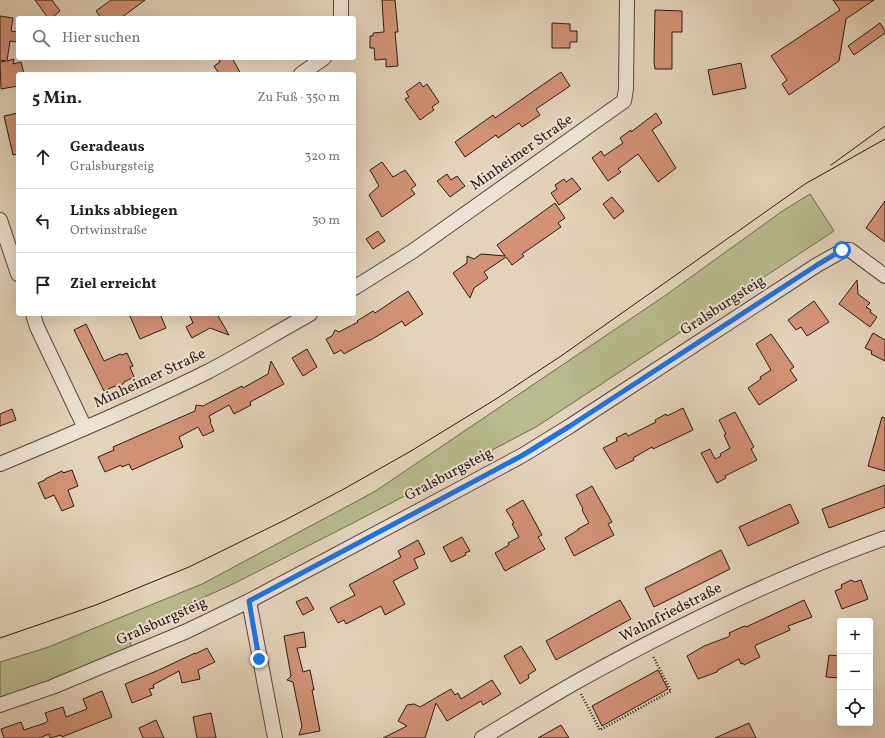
<!DOCTYPE html>
<html lang="de">
<meta charset="utf-8">
<style>
body{margin:0;font-family:Vollkorn,serif;background:#f2f2f2;color:#202124}
.controls{position:absolute;right:12px;bottom:12px;display:grid;overflow:hidden;border-radius:4px;box-shadow:0 4px 16px #0002}
.controls button{width:36px;height:36px;display:grid;place-items:center;padding:0;border:0;border-bottom:1px solid #e0e0e0;background:#fff;color:#202124;font:20px sans-serif}
.stop{position:absolute;width:12px;height:12px;margin:-9px;border:3px solid #1a73e8;border-radius:50%;background:#fff}
.stop.end{background:#1a73e8;border-color:#fff;box-shadow:0 1px 4px #0008}
.list{margin:0;padding:0;list-style:none}
h2{display:flex;justify-content:space-between;align-items:center;height:52px;margin:0;padding:0 16px;font-size:17px}
h2 small{font-size:13px;font-weight:400;color:#757577}
.list li{display:grid;grid-template-columns:26px 1fr auto;gap:12px;align-items:center;box-sizing:border-box;height:64px;padding:0 16px;border-top:1px solid #e0e0e0}
.list b{display:block;font-size:15px;white-space:nowrap}
.list p{margin:0;font-size:13px;white-space:nowrap;color:#757577}
.list em{font-size:13px;font-style:normal;color:#757577}
.icon{flex:none;width:22px;height:22px;fill:none;stroke:currentColor;stroke-width:2;stroke-linecap:round;stroke-linejoin:round}
.map{position:relative;flex:none;width:885px;height:738px;overflow:hidden}
.search{position:absolute;background:#fff;box-shadow:0 4px 16px #0002;left:16px;top:16px;width:340px;height:44px;display:flex;align-items:center;gap:10px;box-sizing:border-box;padding:0 14px;border-radius:4px;color:#757577;font-size:15px}
.panel{position:absolute;background:#fff;box-shadow:0 4px 16px #0002;left:16px;top:72px;width:340px;height:244px;border-radius:4px}
.map>svg:first-child{display:block}
.green{fill:#b7bb8e;stroke:#706a50}
.building{fill:#d39276;stroke:#291a13}
.lines{fill:none;stroke-linecap:round;stroke-linejoin:round}
.minor-casing{stroke:#58483d;stroke-width:16}
.path{stroke:#291a13;stroke-width:2.5;stroke-dasharray:1 2;stroke-linecap:butt}
.minor{stroke:#ede2d3;stroke-width:14}
.tram{stroke:#291a13;stroke-width:1}
.route{stroke:#1a73e8;stroke-width:5}
.labels{text-anchor:middle;dominant-baseline:central;stroke-width:4;stroke-linejoin:round;paint-order:stroke}
.street-label{font-size:15px;fill:#291a13;stroke:#ede2d3}
</style>
<div class="map">
<svg width="885" height="738" viewBox="0 0 885 738">
<rect width="100%" height="100%" fill="#e4d3bb"/>
<filter id="stains"><feTurbulence type="fractalNoise" baseFrequency=".005" numOctaves="4"/><feColorMatrix values="0 0 0 0 .2 0 0 0 0 .09 0 0 0 0 .02 0 0 0 .5 -.17"/></filter>
<radialGradient id="worn" r=".72"><stop offset=".6" stop-color="#630" stop-opacity="0"/><stop offset="1" stop-color="#630" stop-opacity=".3"/></radialGradient>
<polygon class="green" points="810,194 834,231 536,427 353,523 235,583 127,633 132,648 50,681 0,699 0,662 46,648 202,584 374,492 666,295 781,212"/>
<g class="building">
<polygon points="35,0 52,0 60,11 52,18 48,18"/>
<polygon points="111,0 145,0 121,18 101,18 96,11"/>
<polygon points="382,0 395,0 398,32 395,32 398,66 386,67 386,59 375,60 374,48 370,48 370,36 373,36 373,33 384,32"/>
<polygon points="833,0 874,0 846,19 839,61 789,95 782,84 787,80 771,56 840,10"/>
<polygon points="655,10 682,11 682,32 672,32 672,69 655,69 654,62"/>
<polygon points="0,16 13,18 11,31 18,32 18,33 17,42 10,41 7,61 14,59 13,64 21,62 24,74 18,74 18,86 1,89 0,62 6,61 0,60"/>
<polygon points="552,23 570,24 570,31 577,31 577,42 570,42 570,48 552,48"/>
<polygon points="880,23 885,31 885,33 854,55 848,46"/>
<polygon points="218,58 232,58 241,74 219,74 214,66 220,62"/>
<polygon points="741,63 746,88 713,95 708,70"/>
<polygon points="561,72 570,86 536,109 540,115 522,127 519,123 498,138 496,135 465,157 455,142 493,115 495,118"/>
<polygon points="420,82 423,87 427,84 439,102 432,107 434,110 420,120 405,99 409,97 406,92"/>
<polygon points="18,113 18,154 13,155 4,116"/>
<polygon points="656,113 662,123 652,130 676,168 658,182 638,154 618,169 621,172 608,181 592,158 601,151 604,156 623,143 620,138 631,130 631,132"/>
<polygon points="382,162 393,177 405,170 416,185 411,189 415,194 382,217 369,195 379,186 370,170"/>
<polygon points="447,174 451,180 457,176 465,186 450,197 437,181"/>
<polygon points="572,178 581,189 559,205 551,193 557,189 555,185 564,179 566,182"/>
<polygon points="612,197 624,211 614,219 603,204"/>
<polygon points="885,201 885,242 866,228"/>
<polygon points="555,203 565,218 558,223 561,227 522,254 524,256 512,265 506,257 484,272 488,278 474,288 470,298 453,273 467,263 467,256 474,259 481,254 505,256 497,245"/>
<polygon points="378,231 385,241 373,249 366,239"/>
<polygon points="857,280 858,294 870,303 866,307 871,310 870,312 877,317 870,327 839,304"/>
<polygon points="408,291 423,314 405,326 402,321 369,341 369,340 344,354 341,350 334,354 326,339 332,336 335,330 339,332 358,322 357,321 373,311 375,313"/>
<polygon points="814,301 829,322 807,336 801,327 796,330 788,320"/>
<polygon points="129,314 160,314 166,328 140,339"/>
<polygon points="189,314 217,314 229,335 210,328 192,338 186,327 193,323"/>
<polygon points="86,324 104,361 120,354 122,355 127,353 133,366 130,367 134,377 124,382 123,384 118,387 115,386 104,391 74,330"/>
<polygon points="873,333 885,340 885,361 871,354 872,351 865,348"/>
<polygon points="771,334 794,367 790,370 797,380 759,405 748,388 761,379 760,377 771,370 756,344"/>
<polygon points="307,349 317,367 303,376 292,358"/>
<polygon points="271,361 284,384 250,402 251,405 234,414 229,405 209,416 211,421 210,422 214,431 203,436 198,427 179,437 183,447 132,470 129,464 122,467 121,465 105,472 98,457 114,450 113,447 195,411 196,405 203,406 242,386 243,388 268,374"/>
<polygon points="683,408 693,430 653,449 652,447 633,458 634,460 616,469 603,448 617,441 616,438 626,433 628,436 656,422 655,420 666,414 667,416"/>
<polygon points="12,409 16,420 0,426 0,414"/>
<polygon points="735,412 754,447 751,449 757,460 725,476 726,478 717,483 701,453 710,449 715,459 721,456 720,454 730,448 724,435 726,434 719,420"/>
<polygon points="882,417 885,418 885,471 868,466"/>
<polygon points="72,470 78,486 68,490 74,506 62,511 54,495 45,499 38,483 45,480 45,479 62,471 63,473"/>
<polygon points="885,485 885,507 829,528 822,509"/>
<polygon points="592,486 612,522 608,524 614,535 574,556 565,538 578,530 578,529 589,523 582,510 583,509 576,495"/>
<polygon points="523,500 542,535 538,537 545,549 505,571 495,553 509,545 508,543 519,537 512,524 514,523 506,510"/>
<polygon points="790,504 799,523 748,546 739,527"/>
<polygon points="462,537 470,551 465,553 466,555 451,562 443,547"/>
<polygon points="418,540 425,554 414,559 418,568 393,581 405,604 385,615 381,606 346,624 344,620 338,623 330,608 355,595 349,585 401,557 398,551"/>
<polygon points="721,550 730,569 654,607 645,588"/>
<polygon points="851,580 855,582 861,580 868,599 842,609 835,591 842,588 841,585"/>
<polygon points="307,597 314,609 303,615 296,602"/>
<polygon points="620,600 631,619 556,660 546,641"/>
<polygon points="804,600 812,617 788,626 790,630 756,645 755,647 760,657 744,665 743,663 741,664 739,659 718,670 717,672 698,679 687,656 704,646 728,637 730,635 729,633 742,627 745,626 746,627"/>
<polygon points="304,632 306,647 297,648 303,672 310,670 314,690 312,690 320,731 299,735 302,726 293,682 287,680 291,676 284,636"/>
<polygon points="521,646 536,670 528,675 529,678 520,684 504,656"/>
<polygon points="207,648 215,662 198,670 200,679 182,683 179,671 153,685 154,688 149,689 152,695 132,703 125,684 159,670 195,653 195,654"/>
<polygon points="829,655 840,656 840,678 826,677"/>
<polygon points="658,670 668,689 602,726 592,706"/>
<polygon points="492,680 501,694 483,705 481,701 447,721 436,703 425,738 383,738 407,726 398,721 407,705 414,704 420,707 451,689 455,695 458,693 461,699"/>
<polygon points="102,691 112,717 62,737 61,735 50,738 49,734 39,738 4,738 1,729 21,722 24,730 45,723 48,721 45,713 63,707 66,717 87,709 83,699"/>
<polygon points="211,713 216,738 197,738 193,717"/>
<polygon points="156,720 164,738 143,738 139,728"/>
<polygon points="749,723 756,738 715,738"/>
<polygon points="561,725 569,738 538,738"/>
</g>
<g class="lines">
<g class="minor-casing">
<g id="minor">
<polyline points="341,0 341,18"/>
<polyline points="301,74 324,58"/>
<polyline points="0,220 18,274"/>
<polyline points="354,288 413,251 624,101 626,89 627,0"/>
<polyline points="33,314 37,327 85,428"/>
<path d="M0,464C70,435 141,405 209,371C243,353 276,333 310,314"/>
<polyline points="249,601 275,738"/>
<polyline points="0,705 52,687 187,631 249,601 456,491 523,455 570,426 817,265 842,251 846,250 850,250 885,276"/>
<path d="M482,738C514,719 546,699 578,681C677,626 779,576 885,538"/>
</g>
</g>
<polyline class="path" points="581,694 600,730 671,691 653,656"/>
<use href="#minor" class="minor"/>
<g class="tram">
<polyline points="831,165 885,126"/>
<polyline points="0,638 96,605 189,567 285,520 342,490 411,451 496,399 561,356 805,184 885,139"/>
</g>
</g>
<g class="lines">
<polyline class="route" points="259,659 249,601 456,491 523,455 570,426 817,265 842,250"/>
</g>
<g class="labels">
<g class="street-label">
<text transform="translate(522 153) rotate(-35)">Minheimer Straße</text>
<text transform="translate(723 306) rotate(-33)">Gralsburgsteig</text>
<text transform="translate(150 379) rotate(-25)">Minheimer Straße</text>
<text transform="translate(449 475) rotate(-28)">Gralsburgsteig</text>
<text transform="translate(671 613) rotate(-27)">Wahnfriedstraße</text>
<text transform="translate(162 622) rotate(-24)">Gralsburgsteig</text>
</g>
</g>
<rect width="100%" height="100%" filter="url(#stains)"/>
<rect width="100%" height="100%" fill="url(#worn)"/>
</svg>
<div class="controls">
<button>+</button>
<button>−</button>
<button><svg class="icon" aria-label="locate" viewBox="0 0 24 24"><circle cx="12" cy="12" r="6"/><path d="M12 2v4M12 18v4M2 12h4M18 12h4"/></svg></button>
</div>
<div class="stop" style="left:842px;top:250px"></div>
<div class="stop end" style="left:259px;top:659px"></div>
<div class="search"><svg class="icon" aria-label="search" viewBox="0 0 24 24"><circle cx="10" cy="10" r="6"/><path d="M15 15l6 6"/></svg>Hier suchen</div>
<section class="panel">
<h2>5 Min.<small>Zu Fuß · 350 m</small></h2>
<ul class="list">
<li><svg class="icon" aria-label="ahead" viewBox="0 0 24 24"><path d="M12 20V5M6 11l6-6 6 6"/></svg><div><b>Geradeaus</b><p>Gralsburgsteig</p></div><em>320 m</em></li>
<li><svg class="icon" aria-label="left" viewBox="0 0 24 24"><path d="M17 20v-9H6M10 6l-5 5 5 5"/></svg><div><b>Links abbiegen</b><p>Ortwinstraße</p></div><em>30 m</em></li>
<li><svg class="icon" aria-label="arrive" viewBox="0 0 24 24"><path d="M6 21V4h12l-3 4 3 4H6"/></svg><div><b>Ziel erreicht</b></div></li>
</ul>
</section>
</div>
